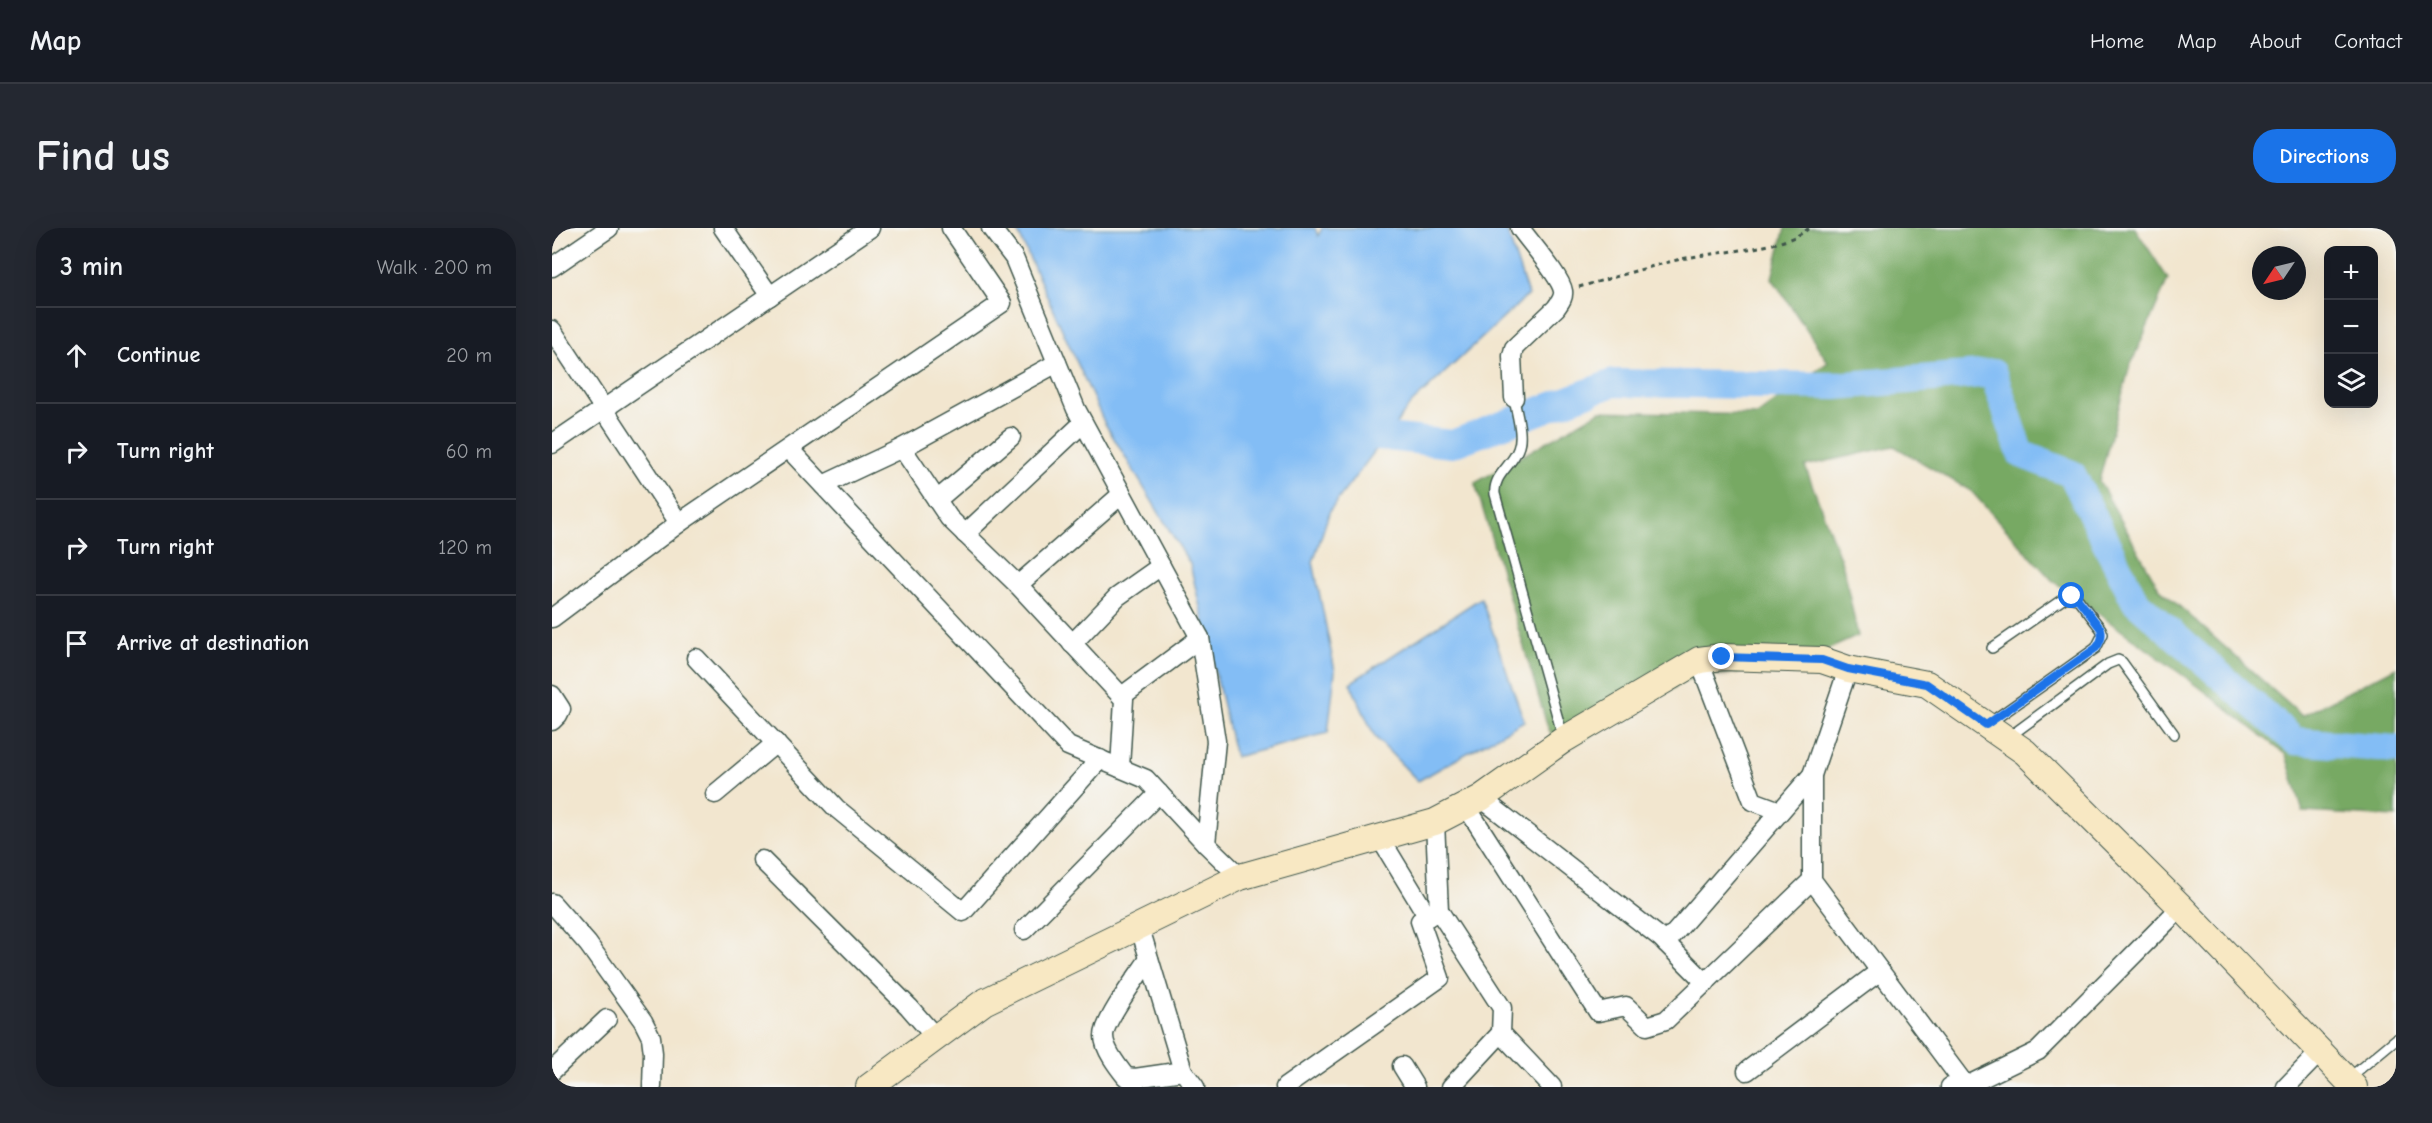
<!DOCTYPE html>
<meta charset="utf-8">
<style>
body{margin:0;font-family:"Comic Neue",sans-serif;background:#242831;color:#f1f3f6}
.controls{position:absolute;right:18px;top:18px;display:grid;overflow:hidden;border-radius:12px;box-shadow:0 6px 24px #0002}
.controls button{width:54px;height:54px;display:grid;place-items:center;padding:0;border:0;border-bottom:2px solid #363941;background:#171b24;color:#f1f3f6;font:30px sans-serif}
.compass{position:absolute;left:1700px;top:18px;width:54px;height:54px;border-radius:50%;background:#171b24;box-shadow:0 6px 24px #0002;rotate:235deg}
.stop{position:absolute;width:18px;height:18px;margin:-14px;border:4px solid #1a73e8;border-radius:50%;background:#fff}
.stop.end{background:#1a73e8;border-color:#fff;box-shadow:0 2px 6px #0008}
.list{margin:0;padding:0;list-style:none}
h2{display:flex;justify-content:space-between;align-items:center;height:78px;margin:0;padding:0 24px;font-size:26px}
h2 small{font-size:20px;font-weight:400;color:#9ea1a6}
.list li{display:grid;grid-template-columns:39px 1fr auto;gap:18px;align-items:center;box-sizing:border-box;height:96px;padding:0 24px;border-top:2px solid #363941}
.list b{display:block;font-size:22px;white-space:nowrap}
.list em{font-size:20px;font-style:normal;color:#9ea1a6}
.icon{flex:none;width:33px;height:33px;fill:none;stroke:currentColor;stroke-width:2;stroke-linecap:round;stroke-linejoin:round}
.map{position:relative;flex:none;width:1844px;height:859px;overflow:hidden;border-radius:24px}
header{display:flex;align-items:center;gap:36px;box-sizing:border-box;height:84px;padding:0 30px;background:#171b24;border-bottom:2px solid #363941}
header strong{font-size:28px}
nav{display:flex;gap:33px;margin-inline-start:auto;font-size:21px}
.intro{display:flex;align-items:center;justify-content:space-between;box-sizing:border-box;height:144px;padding:0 36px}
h1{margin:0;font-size:42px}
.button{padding:15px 27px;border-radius:24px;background:#1a73e8;color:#fff;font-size:21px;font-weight:700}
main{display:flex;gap:36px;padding:0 36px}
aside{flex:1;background:#171b24;border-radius:24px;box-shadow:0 6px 24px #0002}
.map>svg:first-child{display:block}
.forest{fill:#77a964;stroke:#4b734c;stroke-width:1.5}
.water{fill:#83bdf5;stroke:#517d94;stroke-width:1.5}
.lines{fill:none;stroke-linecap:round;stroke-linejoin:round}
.river{stroke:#83bdf5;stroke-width:28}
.lane-casing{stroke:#3f564b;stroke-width:12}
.street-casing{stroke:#3f564b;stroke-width:21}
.secondary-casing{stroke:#3f564b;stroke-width:28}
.path{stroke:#3f564b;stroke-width:3;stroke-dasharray:4.5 4.5;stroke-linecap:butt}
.lane{stroke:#fff;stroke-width:9}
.street{stroke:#fff;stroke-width:18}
.secondary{stroke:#f8e8c3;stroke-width:26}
.route{stroke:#1a73e8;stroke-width:8}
</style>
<header>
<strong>Map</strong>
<nav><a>Home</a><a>Map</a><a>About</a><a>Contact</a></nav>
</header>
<div class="intro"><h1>Find us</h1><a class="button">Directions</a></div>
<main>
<aside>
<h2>3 min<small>Walk · 200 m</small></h2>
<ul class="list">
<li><svg class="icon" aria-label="ahead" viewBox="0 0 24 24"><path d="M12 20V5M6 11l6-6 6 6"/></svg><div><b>Continue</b></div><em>20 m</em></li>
<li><svg class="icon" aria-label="right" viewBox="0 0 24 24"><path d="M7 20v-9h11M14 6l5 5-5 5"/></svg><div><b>Turn right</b></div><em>60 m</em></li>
<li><svg class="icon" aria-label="right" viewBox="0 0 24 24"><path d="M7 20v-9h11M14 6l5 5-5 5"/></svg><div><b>Turn right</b></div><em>120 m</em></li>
<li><svg class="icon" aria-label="arrive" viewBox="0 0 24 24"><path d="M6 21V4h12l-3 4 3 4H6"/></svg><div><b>Arrive at destination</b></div></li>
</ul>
</aside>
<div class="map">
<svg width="1844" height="859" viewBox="0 0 1844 859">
<rect width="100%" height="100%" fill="#f6f6f2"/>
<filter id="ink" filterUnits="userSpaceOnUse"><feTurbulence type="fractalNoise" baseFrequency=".0167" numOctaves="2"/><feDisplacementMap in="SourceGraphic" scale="12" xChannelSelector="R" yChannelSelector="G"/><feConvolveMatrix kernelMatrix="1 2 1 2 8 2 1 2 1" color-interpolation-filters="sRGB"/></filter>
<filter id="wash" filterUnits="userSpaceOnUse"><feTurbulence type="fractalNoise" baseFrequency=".008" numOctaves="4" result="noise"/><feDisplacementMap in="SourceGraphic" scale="24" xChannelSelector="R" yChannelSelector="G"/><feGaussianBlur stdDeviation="1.35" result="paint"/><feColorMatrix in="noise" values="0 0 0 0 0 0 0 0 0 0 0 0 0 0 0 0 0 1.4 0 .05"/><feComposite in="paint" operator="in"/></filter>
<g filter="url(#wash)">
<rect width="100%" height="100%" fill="#f2e6cf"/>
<polygon class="forest" points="1233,0 1583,0 1616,51 1577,141 1547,253 1607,360 1750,488 1844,439 1844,589 1751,584 1734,527 1647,459 1500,352 1419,263 1342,218 1253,238 1291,338 1306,408 1239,438 1139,450 1008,525 995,497 923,255 1048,183 1205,187 1276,134 1220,50"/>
<g class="water">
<polygon points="464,0 763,0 766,8 770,0 954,0 976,67 858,177 778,282 761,334 783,443 776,505 683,529 638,336 552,194"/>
<polygon points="929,370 972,493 866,553 823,509 798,455"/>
</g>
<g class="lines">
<polyline class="river" points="803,195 808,206 900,216 1061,155 1284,158 1441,145 1469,226 1520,246 1583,373 1743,513 1844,521"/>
</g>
</g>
<g filter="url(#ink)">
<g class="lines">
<g class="lane-casing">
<g id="lane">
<path d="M962,170C964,185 972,207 966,221C960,238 941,247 943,266L1011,509"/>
<polyline points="1436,496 1544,420 1551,406 1549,401 1526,371 1514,369 1440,420"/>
<polyline points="1457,509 1556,436 1566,432 1570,434 1622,506"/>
<polyline points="1797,850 1844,811"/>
</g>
</g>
<g class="street-casing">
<g id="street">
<polyline points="171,0 218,68"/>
<polyline points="439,0 462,30 524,181 648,410 664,513 654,616"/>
<polyline points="0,39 57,0"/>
<polyline points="0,102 127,295"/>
<path d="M962,170L960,128L962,120L1004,80C1008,74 1012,70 1011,63C1009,49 977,13 968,0"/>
<polyline points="0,216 318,0"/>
<polyline points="350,220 397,290 466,357 572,471 568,540"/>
<polyline points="237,221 516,518 594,551 654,616 688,649"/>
<polyline points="271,257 350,220 505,135"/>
<polyline points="385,272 459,209"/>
<polyline points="413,306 531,195"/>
<polyline points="466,357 570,266"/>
<polyline points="0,390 127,295 450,75 399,0"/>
<polyline points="520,416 565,369 609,338"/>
<polyline points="144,430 284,580 411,684 548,531"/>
<polyline points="1147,432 1201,573 1228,583"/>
<polyline points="1296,441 1260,547 1260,652 1414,858"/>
<polyline points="0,467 9,481 6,487 0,493"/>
<polyline points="570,468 648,410"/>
<polyline points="163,566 224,515"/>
<polyline points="929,570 1109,710 1154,755"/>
<polyline points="914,578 1046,784 1074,778 1095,798 1114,792 1260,652"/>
<polyline points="883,594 887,683 950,780 949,805 1000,859"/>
<polyline points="828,610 876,689"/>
<polyline points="210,632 357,779 384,810"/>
<polyline points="0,675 36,716 91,793 99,809 101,825 100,859"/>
<polyline points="587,697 631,843 643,859"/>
<polyline points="472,702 607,565"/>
<polyline points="1114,715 1260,547"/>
<path d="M597,731C587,746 552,792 552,808C552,821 566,839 574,849L583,850L631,843"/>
<polyline points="850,838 863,859"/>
<polyline points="0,843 55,791"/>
<polyline points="1195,843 1328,743"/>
<polyline points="733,859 888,750 868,693 887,683"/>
<polyline points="899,859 949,805"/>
<polyline points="1398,859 1414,858 1486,823 1629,679"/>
<polyline points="1734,859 1768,824"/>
</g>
</g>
<g class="secondary-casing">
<polyline id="secondary" points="317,859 432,774 688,649 883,594 929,570 1011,512 1147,432 1170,429 1270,432 1296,441 1375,456 1473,524 1629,679 1802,859"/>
</g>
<path class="path" d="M1027,59C1060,50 1092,40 1125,32C1160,23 1231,23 1257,0"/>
<use href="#lane" class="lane"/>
<use href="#street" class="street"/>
<use href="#secondary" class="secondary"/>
</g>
</g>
<g class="lines" filter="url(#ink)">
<path class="route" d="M1170,429L1270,432L1296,441L1375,456L1434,497L1544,420C1549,414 1551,409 1549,401L1526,371L1520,368"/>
</g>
</svg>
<div class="controls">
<button>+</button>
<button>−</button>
<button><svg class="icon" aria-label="layers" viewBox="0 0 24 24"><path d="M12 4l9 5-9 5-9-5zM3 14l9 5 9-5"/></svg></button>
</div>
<svg class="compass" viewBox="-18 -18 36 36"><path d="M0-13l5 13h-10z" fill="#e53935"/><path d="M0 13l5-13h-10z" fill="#9ea1a6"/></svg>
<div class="stop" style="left:1520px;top:368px"></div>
<div class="stop end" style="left:1170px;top:429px"></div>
</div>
</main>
